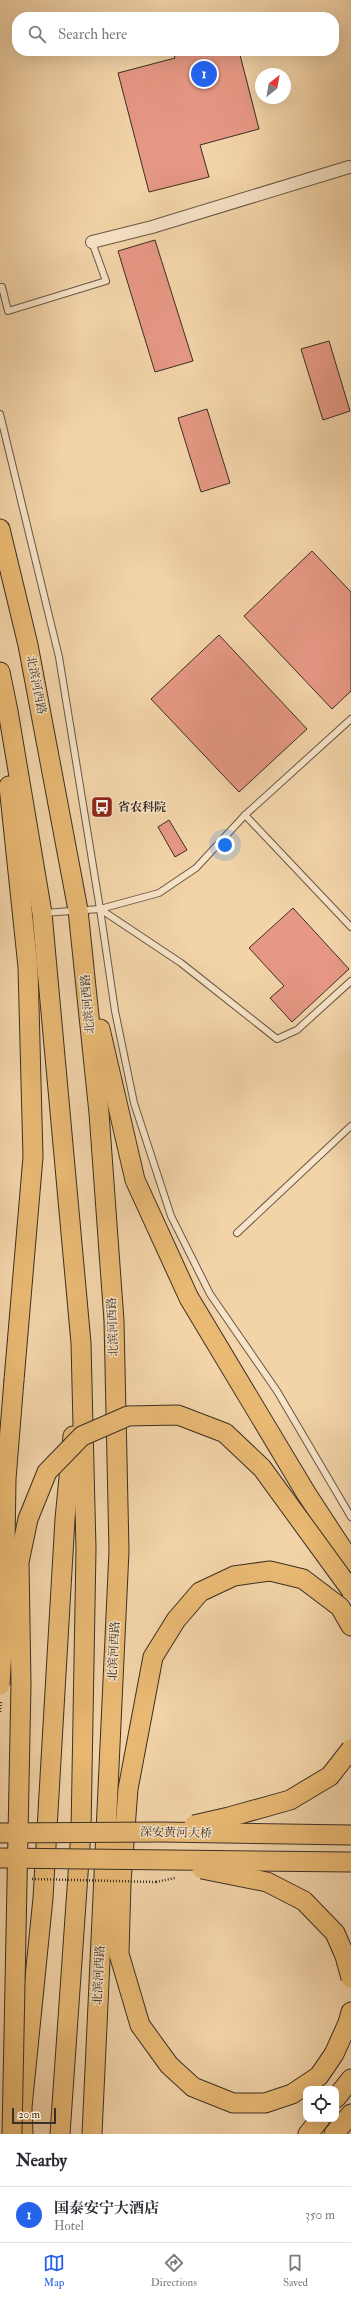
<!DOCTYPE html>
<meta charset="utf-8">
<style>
body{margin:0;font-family:"IM FELL Double Pica","Noto Serif SC",serif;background:#f2f2f3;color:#2b2b33}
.controls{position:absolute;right:12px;bottom:12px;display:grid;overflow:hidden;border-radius:8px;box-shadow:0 4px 16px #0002}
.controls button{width:36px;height:36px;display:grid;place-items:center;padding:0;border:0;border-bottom:1px solid #e1e1e2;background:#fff;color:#2b2b33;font:20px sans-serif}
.compass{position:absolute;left:255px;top:68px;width:36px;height:36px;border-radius:50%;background:#fff;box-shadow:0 4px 16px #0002;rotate:31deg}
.scale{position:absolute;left:12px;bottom:10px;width:44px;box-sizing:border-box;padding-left:4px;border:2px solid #382f25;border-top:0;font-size:11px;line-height:14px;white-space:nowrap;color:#382f25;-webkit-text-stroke:3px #f7e3c7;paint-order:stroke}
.you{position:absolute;left:225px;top:845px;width:14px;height:14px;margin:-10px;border:3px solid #fff;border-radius:50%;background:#1a73e8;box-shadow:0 0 0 6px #1a73e833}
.badge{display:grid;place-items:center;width:26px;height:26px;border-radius:50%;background:#2563eb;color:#fff;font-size:13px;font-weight:700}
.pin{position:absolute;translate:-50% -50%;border:2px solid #fff;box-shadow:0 1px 4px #0006}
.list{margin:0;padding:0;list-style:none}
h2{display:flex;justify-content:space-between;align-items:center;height:52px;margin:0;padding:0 16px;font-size:17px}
h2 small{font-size:13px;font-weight:400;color:#7c7c81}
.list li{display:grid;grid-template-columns:26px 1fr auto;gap:12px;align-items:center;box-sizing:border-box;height:56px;padding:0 16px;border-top:1px solid #e1e1e2}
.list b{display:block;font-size:15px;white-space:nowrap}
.list p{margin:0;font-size:13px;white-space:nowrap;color:#7c7c81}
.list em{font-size:13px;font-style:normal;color:#7c7c81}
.icon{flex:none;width:22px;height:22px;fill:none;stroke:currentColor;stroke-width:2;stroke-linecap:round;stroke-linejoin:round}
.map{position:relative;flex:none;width:351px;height:2134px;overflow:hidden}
.search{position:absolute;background:#fff;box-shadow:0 4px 16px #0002;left:12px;right:12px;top:12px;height:44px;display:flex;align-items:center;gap:10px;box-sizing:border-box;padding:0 14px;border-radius:16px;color:#7c7c81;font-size:15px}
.sheet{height:108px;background:#fff}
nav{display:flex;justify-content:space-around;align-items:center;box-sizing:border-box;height:56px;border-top:1px solid #e1e1e2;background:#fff;font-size:11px;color:#7c7c81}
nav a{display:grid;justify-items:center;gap:2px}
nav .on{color:#2563eb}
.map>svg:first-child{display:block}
.building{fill:#e69884;stroke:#382f25}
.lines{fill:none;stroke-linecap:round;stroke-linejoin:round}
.service-casing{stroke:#675846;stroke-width:8}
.minor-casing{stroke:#675846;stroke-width:14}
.primary-casing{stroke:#382f25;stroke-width:21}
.path{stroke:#382f25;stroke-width:2.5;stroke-dasharray:1 2;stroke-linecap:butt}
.service{stroke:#f7e3c7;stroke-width:6}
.minor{stroke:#f7e3c7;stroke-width:12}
.primary{stroke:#eaba74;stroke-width:19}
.primary-bridge-casing{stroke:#382f25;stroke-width:21;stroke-linecap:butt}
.path-bridge{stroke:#382f25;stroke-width:2.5;stroke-dasharray:1 2;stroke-linecap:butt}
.primary-bridge{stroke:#eaba74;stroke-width:19}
.labels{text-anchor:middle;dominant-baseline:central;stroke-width:3;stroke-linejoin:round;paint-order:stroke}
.street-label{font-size:12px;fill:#382f25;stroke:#f7e3c7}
.poi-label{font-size:12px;font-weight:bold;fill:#382f25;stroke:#f7e3c7;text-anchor:start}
</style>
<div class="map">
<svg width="351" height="2134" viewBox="0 0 351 2134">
<rect width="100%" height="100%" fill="#f3d4a9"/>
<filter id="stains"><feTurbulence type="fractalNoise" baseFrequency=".005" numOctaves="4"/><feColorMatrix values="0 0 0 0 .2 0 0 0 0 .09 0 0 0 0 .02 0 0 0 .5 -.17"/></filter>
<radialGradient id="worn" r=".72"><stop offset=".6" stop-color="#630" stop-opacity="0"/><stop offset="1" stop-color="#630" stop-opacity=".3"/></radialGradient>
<g class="building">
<polygon points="173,51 239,51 259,129 200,145 209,177 149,192 118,73 175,58"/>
<polygon points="155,240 193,361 155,372 118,251"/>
<polygon points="329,341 350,411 323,420 301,349"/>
<polygon points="207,409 230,483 201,492 178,418"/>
<polygon points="312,551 351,592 351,691 332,709 244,616"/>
<polygon points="219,635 307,729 239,792 151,699"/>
<polygon points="169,820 187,850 175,857 158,827"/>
<polygon points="293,908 349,969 292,1022 270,998 284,986 249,948"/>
</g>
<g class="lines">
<g class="service-casing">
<g id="service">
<polyline points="0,287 2,287 8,311 106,281 92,242"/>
<polyline points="0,414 59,657 100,909 115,1011 134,1103 171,1216 210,1294 277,1391 351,1517"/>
<polyline points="245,815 351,927"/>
<polyline points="100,909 181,963 277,1039 297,1030 351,981"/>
<polyline points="44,913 100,909 159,893 196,868 245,815 351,719"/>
<polyline points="237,1233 351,1126"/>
</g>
</g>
<g class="minor-casing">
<polyline id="minor" points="92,242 152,227 349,167"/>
</g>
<g class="primary-casing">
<g id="primary">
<polyline points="0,529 28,645 78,910 99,1113 114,1321 119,1551 92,2134"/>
<polyline points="0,672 8,711 42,913 81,1343 86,1549 81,1831 60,2134"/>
<polyline points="9,786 28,967 33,1157 14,1380"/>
<polyline points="100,1029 135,1180 189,1298 306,1493 351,1562"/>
<polyline points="351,1626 340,1607 303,1579 270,1571 234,1576 200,1592 176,1620 153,1657 128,1789 121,1882 119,1954 140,2025 169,2065 193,2087 233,2103 265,2103 292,2094 319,2076 334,2054 348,2023 351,2012"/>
<polyline points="336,2098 351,2079"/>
<polyline points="23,2134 22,2107 43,1898 65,1519 73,1436"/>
<polyline points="308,2134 320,2119"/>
<polyline points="334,2134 351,2114"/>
</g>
</g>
<g class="path">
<polyline points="93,800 98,808 95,816"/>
<polyline points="0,1712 1,1701"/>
<polyline points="156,1882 175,1878"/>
</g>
<use href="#service" class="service"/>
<use href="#minor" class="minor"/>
<use href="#primary" class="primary"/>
<g class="primary-bridge-casing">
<g id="primary-bridge">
<polyline points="0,1685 4,1614 6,1479 14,1380"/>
<polyline points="194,1825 229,1817 290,1800 330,1776 351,1749"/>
<polyline points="0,1833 161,1832 351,1835"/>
<polyline points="0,1858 351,1862"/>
<polyline points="202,1869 267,1882 304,1901 335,1933 345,1956 351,1978"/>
<polyline points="12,2134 21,1684 19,1562 28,1519 47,1472 82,1436 128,1416 178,1415 225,1433 262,1468 351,1590"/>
</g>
</g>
<polyline class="path-bridge" points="32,1879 156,1882"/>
<use href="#primary-bridge" class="primary-bridge"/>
</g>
<defs>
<g id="bus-square" transform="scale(1.15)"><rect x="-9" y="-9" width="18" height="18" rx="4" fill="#8f2418" stroke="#f7e3c7"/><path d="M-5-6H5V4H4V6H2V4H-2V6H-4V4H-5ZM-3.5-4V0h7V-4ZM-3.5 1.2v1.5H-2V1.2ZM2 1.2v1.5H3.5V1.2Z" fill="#fff"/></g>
</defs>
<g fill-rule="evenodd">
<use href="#bus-square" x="102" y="807"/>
</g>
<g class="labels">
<g class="street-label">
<text transform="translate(36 685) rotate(79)">北滨河西路</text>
<text transform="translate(88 1004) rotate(-95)">北滨河西路</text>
<text transform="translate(113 1327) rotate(-92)">北滨河西路</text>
<text transform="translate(114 1651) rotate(-87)">北滨河西路</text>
<text transform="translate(176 1833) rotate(1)">深安黄河大桥</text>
<text transform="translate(99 1975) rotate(-87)">北滨河西路</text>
</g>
<g class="poi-label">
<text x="118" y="807">省农科院</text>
</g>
</g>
<rect width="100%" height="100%" filter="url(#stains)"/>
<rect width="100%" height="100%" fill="url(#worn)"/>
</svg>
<div class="controls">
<button><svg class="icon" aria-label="locate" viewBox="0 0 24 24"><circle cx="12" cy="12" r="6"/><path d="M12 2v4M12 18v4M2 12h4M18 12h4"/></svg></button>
</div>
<svg class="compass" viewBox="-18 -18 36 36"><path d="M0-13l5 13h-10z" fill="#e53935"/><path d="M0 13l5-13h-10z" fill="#7c7c81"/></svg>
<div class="scale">20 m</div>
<div class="you"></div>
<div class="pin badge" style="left:204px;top:74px">1</div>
<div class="search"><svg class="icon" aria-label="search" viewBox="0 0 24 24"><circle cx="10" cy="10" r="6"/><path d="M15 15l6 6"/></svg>Search here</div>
</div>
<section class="sheet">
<h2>Nearby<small></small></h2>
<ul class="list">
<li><span class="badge">1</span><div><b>国泰安宁大酒店</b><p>Hotel</p></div><em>350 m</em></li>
</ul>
</section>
<nav>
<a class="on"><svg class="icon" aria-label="map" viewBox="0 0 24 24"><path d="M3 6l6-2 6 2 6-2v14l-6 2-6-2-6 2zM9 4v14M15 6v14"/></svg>Map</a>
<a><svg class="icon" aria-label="directions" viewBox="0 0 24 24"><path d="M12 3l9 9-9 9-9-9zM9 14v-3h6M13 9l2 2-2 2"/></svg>Directions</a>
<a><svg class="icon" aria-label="saved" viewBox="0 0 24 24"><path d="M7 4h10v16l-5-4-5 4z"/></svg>Saved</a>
</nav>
